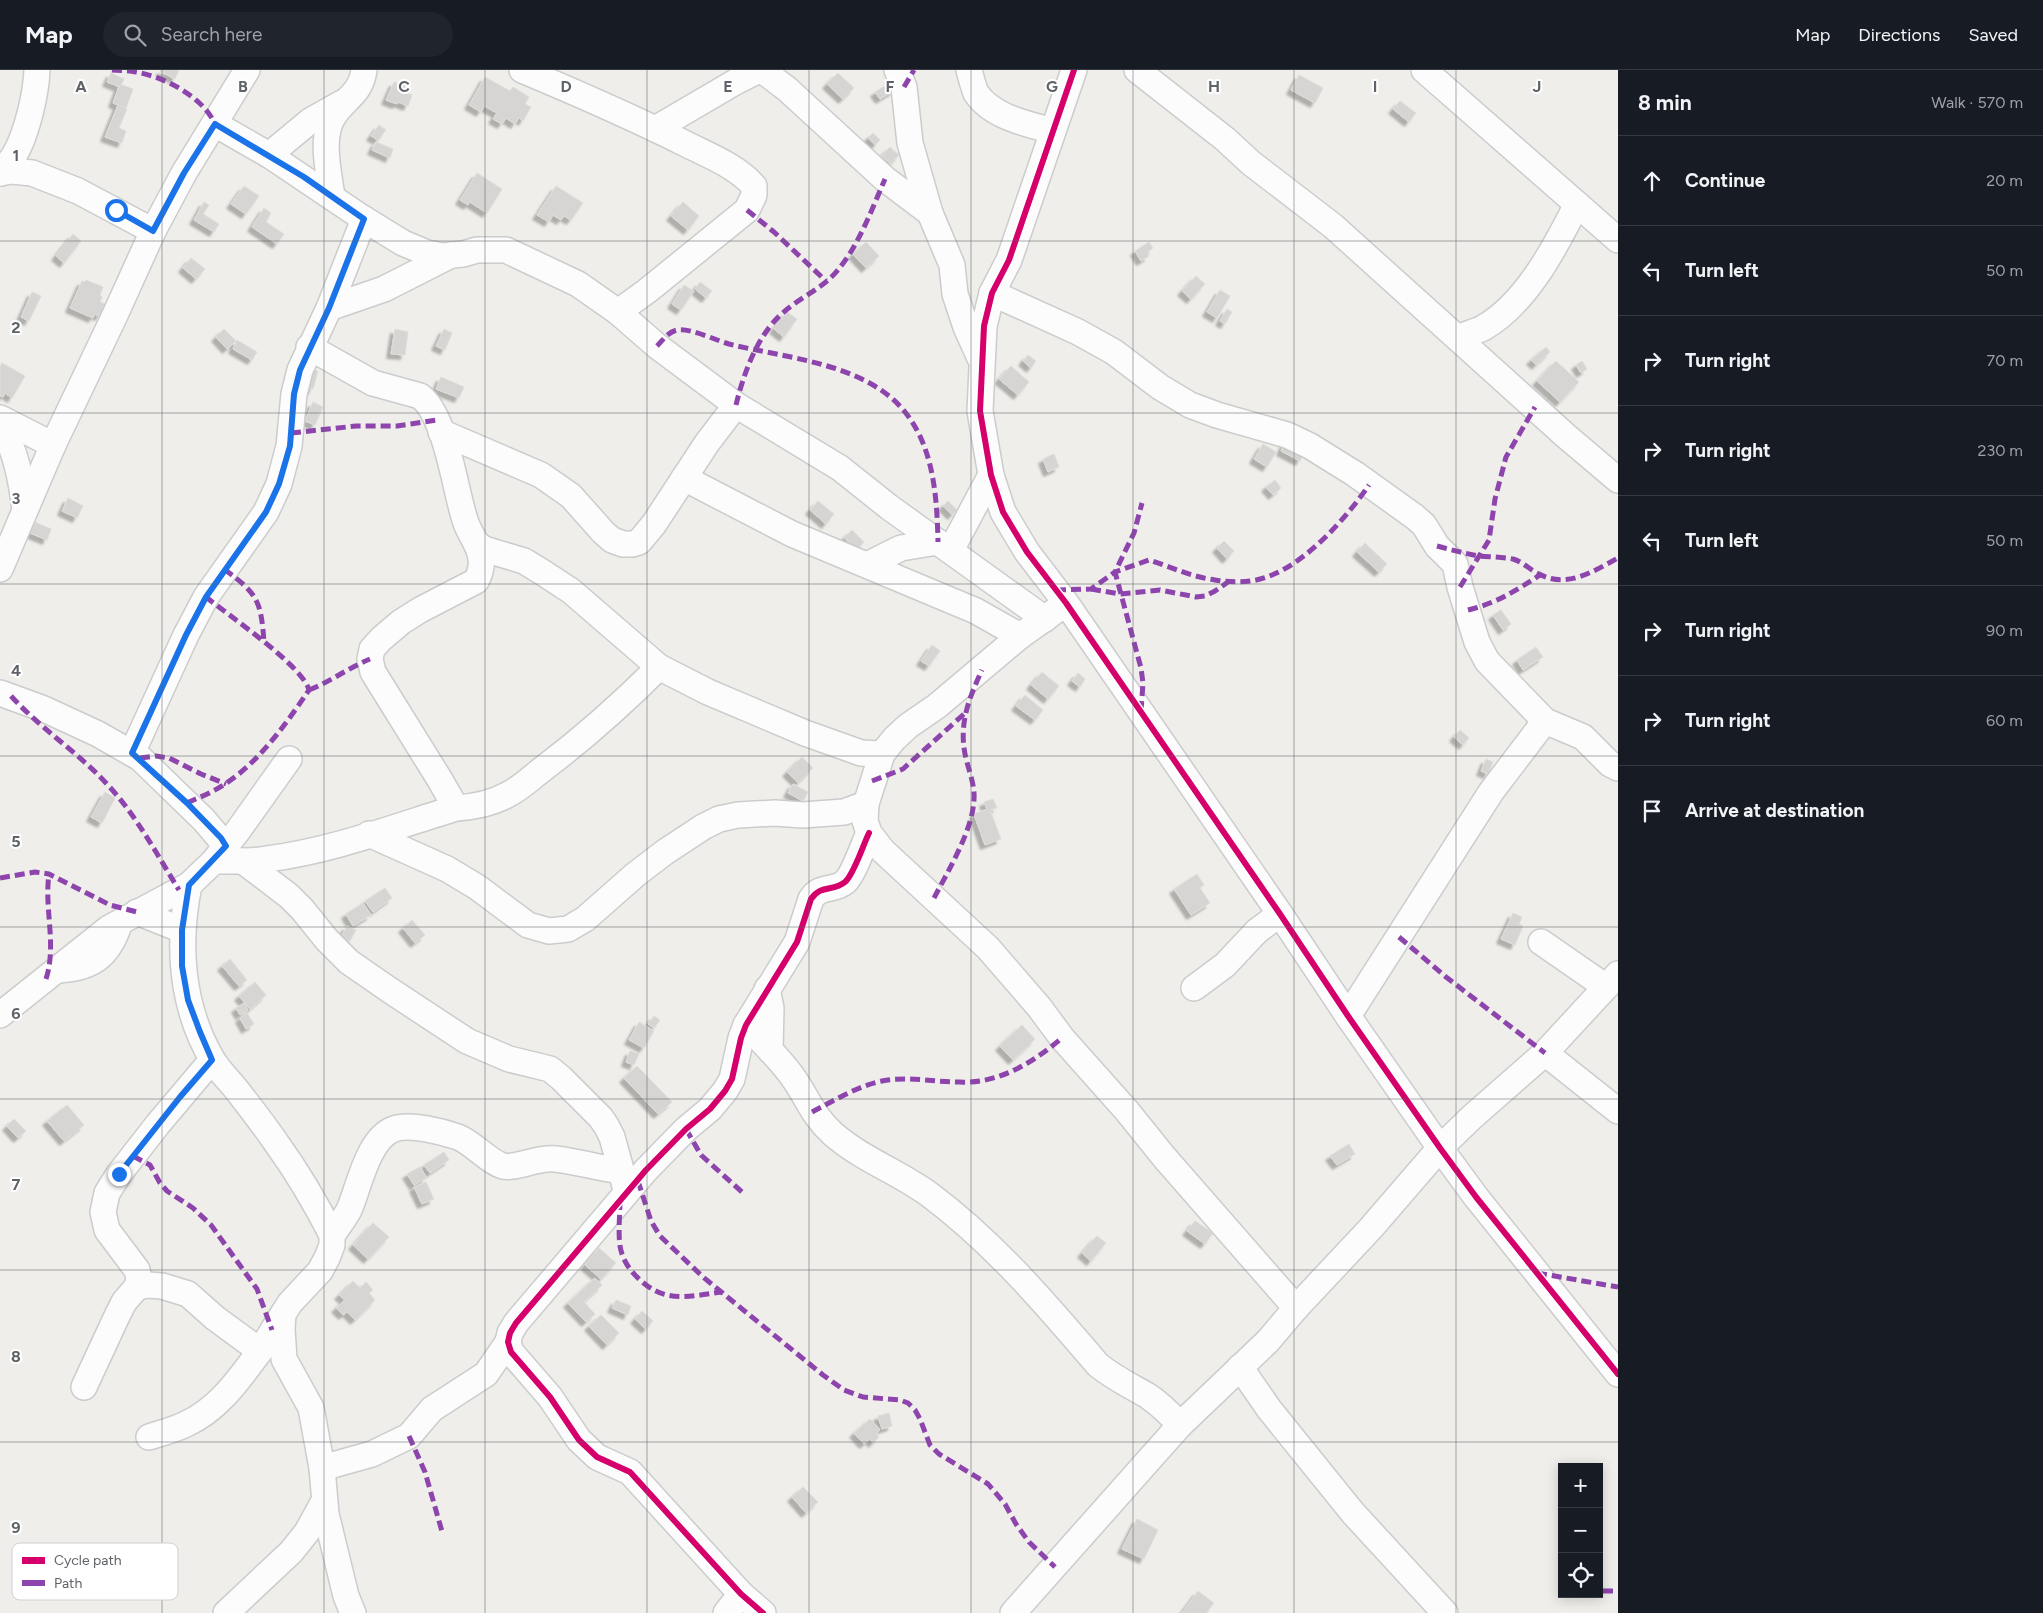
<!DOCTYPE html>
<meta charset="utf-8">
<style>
body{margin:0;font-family:Figtree,sans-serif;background:#20242c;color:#f1f3f6}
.controls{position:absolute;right:15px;bottom:15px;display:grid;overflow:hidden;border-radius:0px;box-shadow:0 2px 12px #0003}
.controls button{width:45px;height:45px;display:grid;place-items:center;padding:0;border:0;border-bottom:1px solid #363941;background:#171b24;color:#f1f3f6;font:25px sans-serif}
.stop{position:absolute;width:15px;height:15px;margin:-11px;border:4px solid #1a73e8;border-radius:50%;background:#fff}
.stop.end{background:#1a73e8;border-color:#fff;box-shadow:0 1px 5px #0008}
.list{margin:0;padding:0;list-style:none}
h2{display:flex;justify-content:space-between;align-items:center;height:65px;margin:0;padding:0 20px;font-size:21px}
h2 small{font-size:16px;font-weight:400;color:#9ea1a6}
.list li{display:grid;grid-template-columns:32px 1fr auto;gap:15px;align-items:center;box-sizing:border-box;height:90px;padding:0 20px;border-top:1px solid #363941}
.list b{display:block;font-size:19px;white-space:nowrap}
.list em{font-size:16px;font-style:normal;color:#9ea1a6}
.icon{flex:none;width:28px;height:28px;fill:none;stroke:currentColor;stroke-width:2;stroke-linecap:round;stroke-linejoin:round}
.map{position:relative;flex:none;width:1618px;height:1543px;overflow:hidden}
header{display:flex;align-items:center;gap:30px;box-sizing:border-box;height:70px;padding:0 25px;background:#171b24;border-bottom:1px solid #363941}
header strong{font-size:24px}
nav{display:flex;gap:28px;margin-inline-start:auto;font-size:18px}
.search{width:350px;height:45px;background:#20242c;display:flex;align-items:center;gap:12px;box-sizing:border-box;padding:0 18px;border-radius:28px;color:#9ea1a6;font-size:19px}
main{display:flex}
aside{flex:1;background:#171b24}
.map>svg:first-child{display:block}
.building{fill:#d6d5d3;stroke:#deddd9;filter:url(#shadow)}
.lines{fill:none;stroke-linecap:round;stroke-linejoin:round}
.minor-casing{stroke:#cbcccc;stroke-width:28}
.minor{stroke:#fdfcfc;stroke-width:25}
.quiet{stroke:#8e44ad;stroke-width:5;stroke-dasharray:10 5;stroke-linecap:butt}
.cycleway-casing{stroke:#fff;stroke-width:9}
.cycleway{stroke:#d6006c;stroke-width:6}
.route{stroke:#1a73e8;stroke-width:6}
.grid{fill:none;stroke:#5f6368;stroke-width:1;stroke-opacity:0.55}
.key{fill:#fff;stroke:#cfd0d2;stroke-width:1}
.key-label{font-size:14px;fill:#5f6368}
.grid-label{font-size:16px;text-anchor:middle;font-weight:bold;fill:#5f6368;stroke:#fff;stroke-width:4;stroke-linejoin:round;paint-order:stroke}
</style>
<header>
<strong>Map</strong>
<div class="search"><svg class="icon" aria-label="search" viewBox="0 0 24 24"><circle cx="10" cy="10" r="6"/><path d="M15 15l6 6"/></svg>Search here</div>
<nav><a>Map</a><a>Directions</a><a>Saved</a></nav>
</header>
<main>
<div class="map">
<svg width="1618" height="1543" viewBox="0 0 1618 1543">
<defs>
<filter id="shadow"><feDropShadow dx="-4.5" dy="4.5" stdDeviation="1" flood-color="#0004"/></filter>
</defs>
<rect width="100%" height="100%" fill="#efeeea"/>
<g class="building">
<polygon points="161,0 179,0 175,9 160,1"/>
<polygon points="111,3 124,9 120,17 107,12"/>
<polygon points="838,3 854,18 843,29 827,14"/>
<polygon points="1299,5 1323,18 1315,33 1291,20"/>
<polygon points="485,7 510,21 513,17 529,27 525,34 531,37 523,51 519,48 515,54 506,48 502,54 493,49 497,43 484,36 481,42 469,35"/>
<polygon points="394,12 405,16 403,21 412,25 408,36 398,32 397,34 386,30"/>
<polygon points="890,13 895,20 880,29 875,22"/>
<polygon points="120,14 133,19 126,38 113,33"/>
<polygon points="1400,31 1416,43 1409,52 1393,39"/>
<polygon points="118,35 127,39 119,58 126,61 122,73 105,67"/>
<polygon points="379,55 386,60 378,70 371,66"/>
<polygon points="873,63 880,70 875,75 868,68"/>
<polygon points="376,72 393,79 390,88 372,80"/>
<polygon points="890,77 899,85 891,94 881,86"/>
<polygon points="477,103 502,119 487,143 470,132 468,135 460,130"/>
<polygon points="244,116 259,126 246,144 231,134"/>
<polygon points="556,116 583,133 571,150 564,146 561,150 553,145 549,152 537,145"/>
<polygon points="204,132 209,135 203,144 219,154 214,162 194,150"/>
<polygon points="683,132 699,146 688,160 671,146"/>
<polygon points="264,138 271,143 266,152 284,164 277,174 252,157"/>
<polygon points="73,164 81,171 64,193 56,186"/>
<polygon points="866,172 879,186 866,198 853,184"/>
<polygon points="1149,172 1153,178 1146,183 1149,186 1141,191 1135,181"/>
<polygon points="191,188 205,199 196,209 183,198"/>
<polygon points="1196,206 1205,214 1191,229 1182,221"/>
<polygon points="86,210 103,217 100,225 102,227 100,232 105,234 100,246 95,244 93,248 70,238 82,211 85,212"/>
<polygon points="700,212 712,221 706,228 695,219"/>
<polygon points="684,215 694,221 681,240 672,234"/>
<polygon points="1220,220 1230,226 1217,248 1207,242"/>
<polygon points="32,222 41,226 29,251 21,247"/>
<polygon points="1227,239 1232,242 1225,254 1220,251"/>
<polygon points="787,242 797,249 784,267 774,259"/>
<polygon points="224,259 236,271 227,279 216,267"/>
<polygon points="395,259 408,262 405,285 391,284"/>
<polygon points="444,259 452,263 445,280 436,276"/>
<polygon points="237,270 257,282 252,290 233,279"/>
<polygon points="1546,277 1550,282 1536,295 1531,290"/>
<polygon points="1028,285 1036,291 1031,298 1023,291"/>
<polygon points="1556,291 1579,312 1560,332 1537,311"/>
<polygon points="1582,291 1587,299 1581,303 1576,295"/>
<polygon points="2,293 25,306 12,328 5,323 3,327 0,326 0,297"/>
<polygon points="1011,296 1029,312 1018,325 999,309"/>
<polygon points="309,298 318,301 313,319 304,317"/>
<polygon points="441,307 464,317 459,328 436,319"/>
<polygon points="313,332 323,337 315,355 305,351"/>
<polygon points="1286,370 1306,379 1300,391 1281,381"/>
<polygon points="1263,374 1276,382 1267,397 1254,389"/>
<polygon points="1054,384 1059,397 1048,402 1043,389"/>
<polygon points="1275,410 1281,418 1273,425 1266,417"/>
<polygon points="68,428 83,436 77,448 62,441"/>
<polygon points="818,431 834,444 826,454 810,440"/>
<polygon points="948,431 957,440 952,445 943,436"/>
<polygon points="35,452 51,459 47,470 30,463"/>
<polygon points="852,460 864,472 857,480 844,468"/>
<polygon points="1224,471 1234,481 1227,489 1217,478"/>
<polygon points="1365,473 1387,494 1379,502 1357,482"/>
<polygon points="1501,540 1511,554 1503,560 1493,545"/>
<polygon points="932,575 940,581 929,596 921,591"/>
<polygon points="1536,577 1543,587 1523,600 1517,590"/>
<polygon points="1042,602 1059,616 1048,629 1031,615"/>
<polygon points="1078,603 1085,609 1080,617 1072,611"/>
<polygon points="1025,625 1043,640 1035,650 1016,636"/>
<polygon points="1460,660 1469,668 1463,675 1454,667"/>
<polygon points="802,687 813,698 798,713 787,702"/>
<polygon points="1486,689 1493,692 1488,704 1481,701"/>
<polygon points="793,714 808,722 803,731 788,723"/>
<polygon points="105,722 115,728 102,753 91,747"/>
<polygon points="993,729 997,738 990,740 1001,769 985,775 974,744 987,739 984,732"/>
<polygon points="1197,804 1204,815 1200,818 1210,833 1191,845 1174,819"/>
<polygon points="385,818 392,828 373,842 365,831"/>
<polygon points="363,833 371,845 353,856 346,844"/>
<polygon points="1513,843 1522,847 1519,854 1523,856 1515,875 1501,869"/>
<polygon points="412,850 425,865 415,873 403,858"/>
<polygon points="347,856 356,860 347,876 339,871"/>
<polygon points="230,889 247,910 239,916 222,896"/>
<polygon points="255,912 266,925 250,939 239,926"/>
<polygon points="244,933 248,940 240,945 236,938"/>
<polygon points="247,943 254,954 246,959 240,948"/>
<polygon points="654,946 660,950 654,958 648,954"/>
<polygon points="639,952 654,961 644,978 629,970"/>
<polygon points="1022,955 1035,969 1013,990 1000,976"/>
<polygon points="630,981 639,984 634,995 626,992"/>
<polygon points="637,996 672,1032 658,1044 624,1008"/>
<polygon points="67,1035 84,1055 64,1071 47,1051"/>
<polygon points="14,1049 26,1061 18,1068 7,1056"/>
<polygon points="1349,1074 1355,1084 1337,1095 1330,1086"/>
<polygon points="444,1082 449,1090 430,1103 424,1095"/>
<polygon points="420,1097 427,1108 414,1115 407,1104"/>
<polygon points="426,1112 434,1129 422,1134 414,1117"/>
<polygon points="1195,1151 1213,1163 1205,1174 1187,1161"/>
<polygon points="373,1153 389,1167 368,1189 353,1175"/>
<polygon points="1097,1166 1106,1173 1091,1191 1082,1183"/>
<polygon points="599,1178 616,1193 601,1209 585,1195"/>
<polygon points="595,1208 602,1215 584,1232 595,1244 586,1252 568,1233"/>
<polygon points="353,1211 360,1218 366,1212 373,1220 369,1223 375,1230 355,1250 347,1242 343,1245 336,1238 345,1230 339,1225"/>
<polygon points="616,1230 631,1236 628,1245 612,1238"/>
<polygon points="642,1241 653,1251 646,1259 635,1249"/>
<polygon points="601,1245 619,1263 607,1275 589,1256"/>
<polygon points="889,1343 892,1356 882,1359 878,1346"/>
<polygon points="870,1349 880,1360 876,1364 879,1367 873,1373 870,1369 864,1374 854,1363"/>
<polygon points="803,1417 818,1432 806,1443 792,1427"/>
<polygon points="1137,1449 1158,1460 1144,1489 1122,1479"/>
<polygon points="1198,1521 1214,1533 1206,1543 1182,1543"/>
</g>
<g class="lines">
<g class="minor-casing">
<g id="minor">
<path d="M522,0C577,23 632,47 686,74C710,86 736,96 754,116V125L747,140L647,221L618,242"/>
<polyline points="762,0 787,19 885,109 930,143"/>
<polyline points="897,0 904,17 910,73 930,143 952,195 955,224 966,257 980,288"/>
<path d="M969,0C971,7 973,16 976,23C992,47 1027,54 1053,61"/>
<polyline points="1074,0 1009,190 992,223 984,256 980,341 991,405 1003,442 1027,482 1066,533 1280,844 1348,946 1440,1078 1476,1127 1618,1304"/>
<polyline points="1137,0 1225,69 1251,93 1333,156 1566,366 1618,410"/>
<polyline points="1424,0 1618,170"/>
<polyline points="215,54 269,85 364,149 403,173 427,183 443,186 463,184 477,180 506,180 578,214 618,242 657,276 736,335 840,398 889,437 1045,549"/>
<polyline points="655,59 737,11 759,0"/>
<polyline points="269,85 310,51 342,33"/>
<polyline points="0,103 12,101 32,103 78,121 153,161"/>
<path d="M0,103C5,97 11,91 15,84C27,63 36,24 37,0"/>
<path d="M332,127C329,103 319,65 335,44C347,27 361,23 364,0"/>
<polyline points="992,223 1078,262 1114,282 1160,317 1190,335 1217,345 1287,365 1310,376 1355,404 1415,447 1424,455 1437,476 1455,494 1460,517 1477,572 1487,591 1545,651 1583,667 1610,694 1618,698"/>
<polyline points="329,238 384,219 451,185"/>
<path d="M1458,268C1466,264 1475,262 1483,258C1526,234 1556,176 1577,134"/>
<path d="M309,277L373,313L420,326C446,345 455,420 465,450C469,464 480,475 481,489C482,497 480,504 476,511L420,540L401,552L381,569L372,579L370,589L373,602L440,710L456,738"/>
<polyline points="0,348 53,375"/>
<path d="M0,354C16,380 21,409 25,439"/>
<polyline points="441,362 541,405 571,426 603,462 612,470 623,474 632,474 639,472 654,454 707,373 736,335"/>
<polyline points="684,408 792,464 976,541 1020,566"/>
<polyline points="477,474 484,479 524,491 542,502 571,521 659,597 708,622 805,663 861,683 882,684"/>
<polyline points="951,480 991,405"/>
<polyline points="867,495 901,478 938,472"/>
<polyline points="0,499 53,375 115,245 153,161 184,103 247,0"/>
<polyline points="1058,539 1020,566 937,636 908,656 894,669 882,684 866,734 865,751 869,763 883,781 988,878 1039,937 1062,968 1127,1041 1164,1087 1296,1238"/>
<polyline points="0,623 44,639 98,664 140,688 204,750 226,776"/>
<polyline points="132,683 186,565 206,527 266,442 279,414 289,376 294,324 300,300 329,238 364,149"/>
<polyline points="369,764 447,799 477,817 528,855 549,861 568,859 585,849 635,805 665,782 703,757 719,749 738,745 775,743 803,745 844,742 866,734"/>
<path d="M214,791C232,791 249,792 267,789C331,781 394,757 456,738C474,737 491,734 507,725C520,719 532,707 544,698C585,667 623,633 659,597"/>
<polyline points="243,791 289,826 302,839 327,870 349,892 391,921 467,971 509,989 550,999 561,1008 601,1048 607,1057 612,1067 622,1103"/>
<path d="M189,815C177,874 181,936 212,989C218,1000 228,1009 236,1019C250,1037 264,1055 277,1074C298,1103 316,1134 332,1165V1175L327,1188L320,1201L290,1233L283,1244L282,1259L284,1289L311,1338L322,1398L326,1444L346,1526L353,1543"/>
<polyline points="137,842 182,860"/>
<polyline points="1541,872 1606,917"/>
<path d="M59,900C92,898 108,887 119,855"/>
<polyline points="1194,918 1225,895 1257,861 1280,844"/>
<polyline points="767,919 771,938 770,980"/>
<polyline points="0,945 109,858 189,815 214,791 237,762 289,689"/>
<polyline points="1348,946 1491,722 1545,651"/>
<path d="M746,955C762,972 779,988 792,1006C808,1028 812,1045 833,1064C863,1090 899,1102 930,1125C994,1173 1046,1234 1098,1295C1114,1308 1131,1316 1148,1326C1160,1334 1170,1344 1180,1355"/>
<polyline points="1545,983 1618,1041"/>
<path d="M332,1165C338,1157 344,1149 349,1140C359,1117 368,1068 394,1059C410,1053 443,1062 458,1067C473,1073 489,1092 503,1096C516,1099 538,1087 555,1089C575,1091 595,1097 615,1100L622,1103L625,1117"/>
<polyline points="137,1217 148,1215 162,1216 188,1224 215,1248 260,1281 283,1244"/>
<polyline points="1240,1297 1269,1339 1353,1443 1445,1543"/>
<polyline points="84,1317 117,1246 124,1232 137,1217 139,1209 137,1200 107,1160 103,1142 107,1123 119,1104 158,1054 212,990"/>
<path d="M149,1367C161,1363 174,1360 186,1354C219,1339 239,1309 260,1281"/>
<polyline points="322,1398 372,1384 409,1366 432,1339 486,1304 508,1272"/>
<polyline points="226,1543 291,1482 307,1462 324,1431"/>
<polyline points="726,1543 741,1524"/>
<path d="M763,1543L741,1524L630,1402L597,1387L579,1370L550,1327L511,1282L508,1272L510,1263L516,1253L646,1100L686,1059L710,1039L725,1021L732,1009L741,968L746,955L797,872L811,829C821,814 833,822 845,812C854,804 863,775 869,763"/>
<polyline points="1013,1543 1180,1355 1268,1271 1296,1238 1371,1158 1440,1078 1472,1047 1545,983 1618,904"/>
</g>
</g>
<use href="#minor" class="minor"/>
<g class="quiet">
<path d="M112,0C120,1 128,0 136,2C165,7 203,27 215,54"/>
<polyline points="904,17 914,0"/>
<polyline points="747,140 774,162 826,211"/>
<path d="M657,276C663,270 668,262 677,260C691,258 715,270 729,274C785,288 866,293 905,342C934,378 937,428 938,472"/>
<path d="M736,335C744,302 758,263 785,241C801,227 823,218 837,201C858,177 872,139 885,109"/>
<polyline points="291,363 356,356 397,356 437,350"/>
<path d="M1437,476C1451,480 1464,483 1478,486C1490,487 1502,487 1513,489C1523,492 1530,500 1539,504C1567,519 1594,501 1618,488"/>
<path d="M224,499C258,524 261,531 264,572"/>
<polyline points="1460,517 1489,470 1495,429 1506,387 1535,337"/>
<polyline points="1091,519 1120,524 1160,520 1196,527 1205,526 1215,521 1228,512"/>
<path d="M1056,520L1091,519L1115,502L1149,490C1171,497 1192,507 1215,510C1234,513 1254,513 1272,505C1309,490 1347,447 1369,415"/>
<path d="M1468,540C1497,533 1515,521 1540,505"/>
<path d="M309,620C330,612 348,598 370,589"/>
<path d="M11,626C40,658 76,681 105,712C135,743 156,783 179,820"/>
<polyline points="1141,641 1143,613 1141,598 1115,502 1134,463 1142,433"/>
<polyline points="140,688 156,686 169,688 201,704 226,714"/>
<polyline points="872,711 903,699 964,644"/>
<path d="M187,733C200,727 213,722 225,714C259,692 286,654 309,620C303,596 228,545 206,527"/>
<polyline points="0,808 35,802 49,804 110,835 137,842"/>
<path d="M934,828C948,801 973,760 974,729C975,714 968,699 965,684C959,653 969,628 982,600"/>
<polyline points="1399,867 1446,907 1545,983"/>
<path d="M46,909C57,875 44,839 49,804"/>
<path d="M812,1042C835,1030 858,1016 882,1011C908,1006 933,1012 959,1012C999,1014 1032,993 1062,968"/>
<polyline points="686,1059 701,1085 742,1122"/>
<polyline points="133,1086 150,1095 160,1113 167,1121 193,1138 211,1155 257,1219 272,1260"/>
<polyline points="638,1111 651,1151 660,1166 703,1207 823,1305 844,1320 863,1327 900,1330 908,1333 915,1340 920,1349 930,1375 939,1384 988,1414 1005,1434 1016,1454 1029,1472 1055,1497"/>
<path d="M620,1130C620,1145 618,1161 620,1176C622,1188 628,1198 636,1206C663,1234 686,1227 721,1222"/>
<polyline points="1537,1203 1618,1217"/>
<polyline points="409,1366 425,1402 443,1465"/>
<polyline points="1603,1521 1618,1521"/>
</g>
<g class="cycleway-casing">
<g id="cycleway">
<polyline points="1074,0 1009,190 992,223 984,256 980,341 991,405 1003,442 1027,482 1066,533 1280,844 1348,946 1440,1078 1476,1127 1618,1304"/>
<path d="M763,1543L741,1524L630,1402L597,1387L579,1370L550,1327L511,1282L508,1272L510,1263L516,1253L646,1100L686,1059L710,1039L725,1021L732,1009L741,968L746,955L797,872L811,829C821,814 833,822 845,812C854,804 863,775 869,763"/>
</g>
</g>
<use href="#cycleway" class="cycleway"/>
</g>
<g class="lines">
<polyline class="route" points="116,140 153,161 184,103 215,54 304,107 364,149 329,238 300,300 294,324 290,376 279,414 266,442 206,527 186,565 132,683 187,733 221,768 226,776 189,815 182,860 182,896 188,930 200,962 212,990 180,1027 119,1104"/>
</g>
<path class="grid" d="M162,0V1543M324,0V1543M485,0V1543M647,0V1543M809,0V1543M971,0V1543M1133,0V1543M1294,0V1543M1456,0V1543M0,171H1618M0,343H1618M0,514H1618M0,686H1618M0,857H1618M0,1029H1618M0,1200H1618M0,1372H1618"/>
<rect x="12" y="1473" width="166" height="57" rx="8" class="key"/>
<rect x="22" y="1487" width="23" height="7" fill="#d6006c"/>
<rect x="22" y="1510" width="23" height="6" fill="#8e44ad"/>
<g class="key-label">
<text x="54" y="1495">Cycle path</text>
<text x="54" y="1518">Path</text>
</g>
<g class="grid-label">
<text x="81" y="22">A</text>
<text x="243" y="22">B</text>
<text x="404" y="22">C</text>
<text x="566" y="22">D</text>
<text x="728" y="22">E</text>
<text x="890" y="22">F</text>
<text x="1052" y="22">G</text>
<text x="1214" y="22">H</text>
<text x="1375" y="22">I</text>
<text x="1537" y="22">J</text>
<text x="16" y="91">1</text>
<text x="16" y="263">2</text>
<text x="16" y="434">3</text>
<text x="16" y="606">4</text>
<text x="16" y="777">5</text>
<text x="16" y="949">6</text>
<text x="16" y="1120">7</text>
<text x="16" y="1292">8</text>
<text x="16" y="1463">9</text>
</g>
</svg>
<div class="controls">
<button>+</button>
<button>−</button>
<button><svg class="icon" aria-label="locate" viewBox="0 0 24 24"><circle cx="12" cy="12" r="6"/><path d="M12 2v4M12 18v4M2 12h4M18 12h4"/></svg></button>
</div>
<div class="stop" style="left:116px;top:140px"></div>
<div class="stop end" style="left:119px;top:1104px"></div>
</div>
<aside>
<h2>8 min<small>Walk · 570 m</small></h2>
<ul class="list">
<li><svg class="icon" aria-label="ahead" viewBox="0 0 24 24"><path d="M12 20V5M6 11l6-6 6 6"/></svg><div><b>Continue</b></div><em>20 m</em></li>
<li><svg class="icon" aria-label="left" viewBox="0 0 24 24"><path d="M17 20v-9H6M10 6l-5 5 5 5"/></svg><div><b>Turn left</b></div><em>50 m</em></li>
<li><svg class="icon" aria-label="right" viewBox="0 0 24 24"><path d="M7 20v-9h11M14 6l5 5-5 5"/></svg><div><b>Turn right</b></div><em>70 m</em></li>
<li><svg class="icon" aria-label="right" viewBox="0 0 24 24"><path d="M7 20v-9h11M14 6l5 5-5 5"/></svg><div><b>Turn right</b></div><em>230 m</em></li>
<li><svg class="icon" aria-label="left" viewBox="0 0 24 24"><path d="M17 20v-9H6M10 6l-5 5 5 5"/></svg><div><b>Turn left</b></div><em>50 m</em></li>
<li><svg class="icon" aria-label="right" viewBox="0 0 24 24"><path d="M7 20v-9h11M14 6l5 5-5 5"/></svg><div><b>Turn right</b></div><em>90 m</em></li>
<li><svg class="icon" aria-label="right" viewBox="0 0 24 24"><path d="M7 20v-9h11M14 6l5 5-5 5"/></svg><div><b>Turn right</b></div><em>60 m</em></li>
<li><svg class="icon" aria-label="arrive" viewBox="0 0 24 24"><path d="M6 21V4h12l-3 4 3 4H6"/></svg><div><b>Arrive at destination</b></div></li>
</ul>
</aside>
</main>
